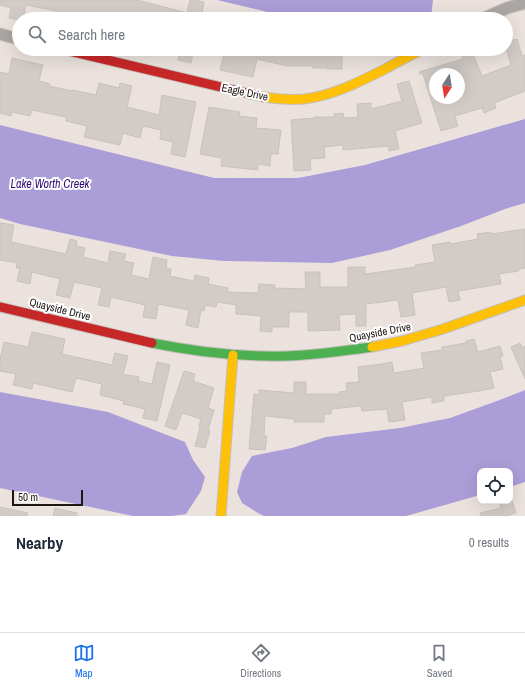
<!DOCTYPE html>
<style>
body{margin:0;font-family:"Archivo Narrow",sans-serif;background:#f6f6f7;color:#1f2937}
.controls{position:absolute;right:12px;bottom:12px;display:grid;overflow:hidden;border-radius:8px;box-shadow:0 4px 16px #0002}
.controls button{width:36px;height:36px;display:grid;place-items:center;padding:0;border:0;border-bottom:1px solid #e0e1e3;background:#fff;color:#1f2937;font:20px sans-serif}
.compass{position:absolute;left:429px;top:68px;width:36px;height:36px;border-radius:50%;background:#fff;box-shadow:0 4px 16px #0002;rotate:192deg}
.scale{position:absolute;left:12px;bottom:10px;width:71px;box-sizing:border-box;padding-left:4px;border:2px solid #1d1714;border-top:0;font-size:11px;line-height:14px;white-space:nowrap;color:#1d1714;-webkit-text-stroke:3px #fff;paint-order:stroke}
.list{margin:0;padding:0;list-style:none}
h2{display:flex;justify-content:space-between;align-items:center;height:52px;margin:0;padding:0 16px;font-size:17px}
h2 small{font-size:13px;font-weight:400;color:#747a83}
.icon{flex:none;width:22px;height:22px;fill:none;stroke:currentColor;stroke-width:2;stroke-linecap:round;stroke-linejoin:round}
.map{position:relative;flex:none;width:525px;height:516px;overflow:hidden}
.search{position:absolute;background:#fff;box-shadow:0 4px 16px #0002;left:12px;right:12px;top:12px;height:44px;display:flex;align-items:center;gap:10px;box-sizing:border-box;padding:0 14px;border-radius:22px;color:#747a83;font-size:15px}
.sheet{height:116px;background:#fff}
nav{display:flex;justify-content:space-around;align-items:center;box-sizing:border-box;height:56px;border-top:1px solid #e0e1e3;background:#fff;font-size:11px;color:#747a83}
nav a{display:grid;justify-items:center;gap:2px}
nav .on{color:#1a73e8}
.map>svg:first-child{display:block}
.water{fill:#ab9dd7}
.building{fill:#d2cbc7;stroke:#c8c2be;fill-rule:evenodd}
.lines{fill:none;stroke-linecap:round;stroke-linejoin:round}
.street-casing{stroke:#c5beba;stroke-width:13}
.fast-casing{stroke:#c5beba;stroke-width:11}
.slow-casing{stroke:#c5beba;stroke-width:11}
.jam-casing{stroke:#c5beba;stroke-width:11}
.street{stroke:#aaa6a4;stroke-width:11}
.fast{stroke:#4caf50;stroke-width:9}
.slow{stroke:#ffc107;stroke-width:9}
.jam{stroke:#c62828;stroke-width:9}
.labels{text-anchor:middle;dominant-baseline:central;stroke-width:4;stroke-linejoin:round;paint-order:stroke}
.street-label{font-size:11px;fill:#1d1714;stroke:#fff}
.water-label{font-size:12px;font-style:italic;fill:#350c74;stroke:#fff}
</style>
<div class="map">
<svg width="525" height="516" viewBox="0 0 525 516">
<rect width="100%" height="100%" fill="#ebe2dd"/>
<g class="water">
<polygon points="217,0 433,0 431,17 427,19 297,19"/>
<polygon points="525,119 525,203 505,209 461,226 390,250 332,263 224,261 172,256 20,224 0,218 0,125 214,178 298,178 365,165"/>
<polygon points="525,390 525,482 510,487 510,471 480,471 480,495 406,516 264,516 258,513 242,503 237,492 242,472 252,456 292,448 326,437 400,428 450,418 497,401"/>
<polygon points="0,392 108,412 185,442 193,460 205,477 201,491 186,514 171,516 133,516 0,488"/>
</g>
<g class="building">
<polygon points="0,0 137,0 187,13 190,0 195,0 204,2 201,19 77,19 68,17 68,19 54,19 56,11 26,5 23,19 19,19 19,20 9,18 11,8 0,5"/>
<path d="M517,39L522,56L525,55V91L494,103L496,108L484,113L482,108L455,116L458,126L441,131L423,74H420L419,72L463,59L461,53L471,49L482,76L511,65L506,48V42ZM435,74H459V98H435Z"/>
<polygon points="181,49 194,49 191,63 178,60"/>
<polygon points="225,49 342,49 342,69 327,69 327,68 313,68 313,66 287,66 257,59 253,77 220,70"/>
<polygon points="12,58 43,65 39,81 50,84 49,86 73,91 73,90 96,95 99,83 119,88 120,83 132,86 127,107 159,115 162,95 196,102 185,157 171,154 173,142 160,139 161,130 143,126 140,138 123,133 120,145 84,137 87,126 66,121 66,117 32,110 30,116 12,112 11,116 0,113 0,72 9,74"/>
<polygon points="409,81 422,123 395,131 399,149 389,151 388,146 343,150 343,145 324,147 325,158 310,159 311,170 294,171 291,120 314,118 314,117 335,117 334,114 343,113 344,118 358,117 357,104 371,103 371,109 402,101 397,84"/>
<polygon points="209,107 240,112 239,116 257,118 256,128 281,130 278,154 271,154 270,166 258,164 258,170 221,166 222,158 200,154"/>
<polygon points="0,223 14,225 11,242 66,254 70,239 77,241 76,246 85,248 83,257 108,263 110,251 126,254 124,261 134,263 131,275 149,279 153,257 167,260 166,268 171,269 170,276 194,281 195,275 209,278 208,284 228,288 227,292 258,293 259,284 275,285 274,288 306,289 305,272 320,272 320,287 348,287 348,267 365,267 365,274 416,267 415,265 435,262 432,245 450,242 450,244 478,239 477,234 491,232 491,234 525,229 525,268 519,269 519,271 499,274 501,284 458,291 460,300 449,302 446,287 412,293 415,315 401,317 398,300 366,304 366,326 356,326 356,314 339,315 340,330 308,331 308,312 289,312 289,327 272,327 272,332 260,331 261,316 236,314 236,305 217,302 216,307 205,305 204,311 201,310 198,328 186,325 189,310 158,304 156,319 143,317 145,305 111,297 109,307 98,305 102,288 74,282 70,298 56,295 60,279 32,272 30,284 17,281 20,268 16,268 17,263 0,260"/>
<polygon points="32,332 65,339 62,354 112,365 115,353 128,356 123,374 139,377 138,381 152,384 157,362 170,365 157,421 143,418 145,409 123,404 124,401 100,395 102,384 76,378 72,392 33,383 32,389 13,385 16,374 0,371 0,359 4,342 28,347"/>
<polygon points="474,339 478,352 500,346 503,356 500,357 503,369 490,372 494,388 479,391 444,396 444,401 432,403 432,397 402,402 405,420 389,422 387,409 362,411 361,406 331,409 331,414 324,414 324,422 294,422 294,419 265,416 264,436 267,436 265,450 249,449 254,394 259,395 259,390 294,393 294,382 306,382 306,394 339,394 339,392 347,391 346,383 359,382 358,367 382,364 392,362 394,373 424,368 421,353 442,350 442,347 466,343 466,341"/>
<polygon points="520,343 522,348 525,346 525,379 511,347"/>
<polygon points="184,371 195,374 193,381 214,388 208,408 214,410 208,430 210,431 205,448 195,446 200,427 199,426 201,419 182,413 176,430 165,426"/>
<polygon points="499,501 512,501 516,513 506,516 481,516 480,513 501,508"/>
<polygon points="0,507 28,513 27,516 0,516"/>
<polygon points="55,508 77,513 77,516 53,516"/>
</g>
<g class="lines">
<g class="street-casing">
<g id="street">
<polyline points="482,19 507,8 525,3"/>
<polyline points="0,34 19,39"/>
</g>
</g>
<g class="fast-casing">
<path id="fast" d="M152,343C196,352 242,357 287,356C315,355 344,351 372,347"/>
</g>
<g class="slow-casing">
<g id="slow">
<path d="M263,97C276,99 290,100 304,99C332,96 359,82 385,69C397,62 410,56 423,49"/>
<polyline points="372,347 402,341 443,329 525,300"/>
<polyline points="221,516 233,355"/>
</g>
</g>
<g class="jam-casing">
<g id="jam">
<polyline points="61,49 263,97"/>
<polyline points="0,307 152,343"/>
</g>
</g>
<use href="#street" class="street"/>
<use href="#fast" class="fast"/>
<use href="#slow" class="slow"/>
<use href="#jam" class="jam"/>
</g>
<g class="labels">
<g class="street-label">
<text transform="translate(245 92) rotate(12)">Eagle Drive</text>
<text transform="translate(60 309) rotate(14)">Quayside Drive</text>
<text transform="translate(380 332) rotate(-11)">Quayside Drive</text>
</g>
<g class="water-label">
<text x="50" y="184">Lake Worth Creek</text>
</g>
</g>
</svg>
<div class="controls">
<button><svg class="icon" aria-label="locate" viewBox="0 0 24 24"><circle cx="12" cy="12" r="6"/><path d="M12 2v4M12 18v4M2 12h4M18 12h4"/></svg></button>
</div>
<svg class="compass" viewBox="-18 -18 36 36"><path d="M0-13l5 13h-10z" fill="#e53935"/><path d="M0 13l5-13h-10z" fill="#747a83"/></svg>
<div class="scale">50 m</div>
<div class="search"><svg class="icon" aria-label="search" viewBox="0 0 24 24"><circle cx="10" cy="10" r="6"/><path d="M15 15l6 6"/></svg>Search here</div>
</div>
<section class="sheet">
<h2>Nearby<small>0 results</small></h2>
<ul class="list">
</ul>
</section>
<nav>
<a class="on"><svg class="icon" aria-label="map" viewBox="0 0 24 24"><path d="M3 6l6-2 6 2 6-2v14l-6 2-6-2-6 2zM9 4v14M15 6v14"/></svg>Map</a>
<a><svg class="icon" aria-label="directions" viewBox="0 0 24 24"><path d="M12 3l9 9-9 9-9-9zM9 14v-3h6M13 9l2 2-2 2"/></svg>Directions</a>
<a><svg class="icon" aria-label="saved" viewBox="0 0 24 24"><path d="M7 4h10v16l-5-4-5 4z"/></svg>Saved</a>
</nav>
